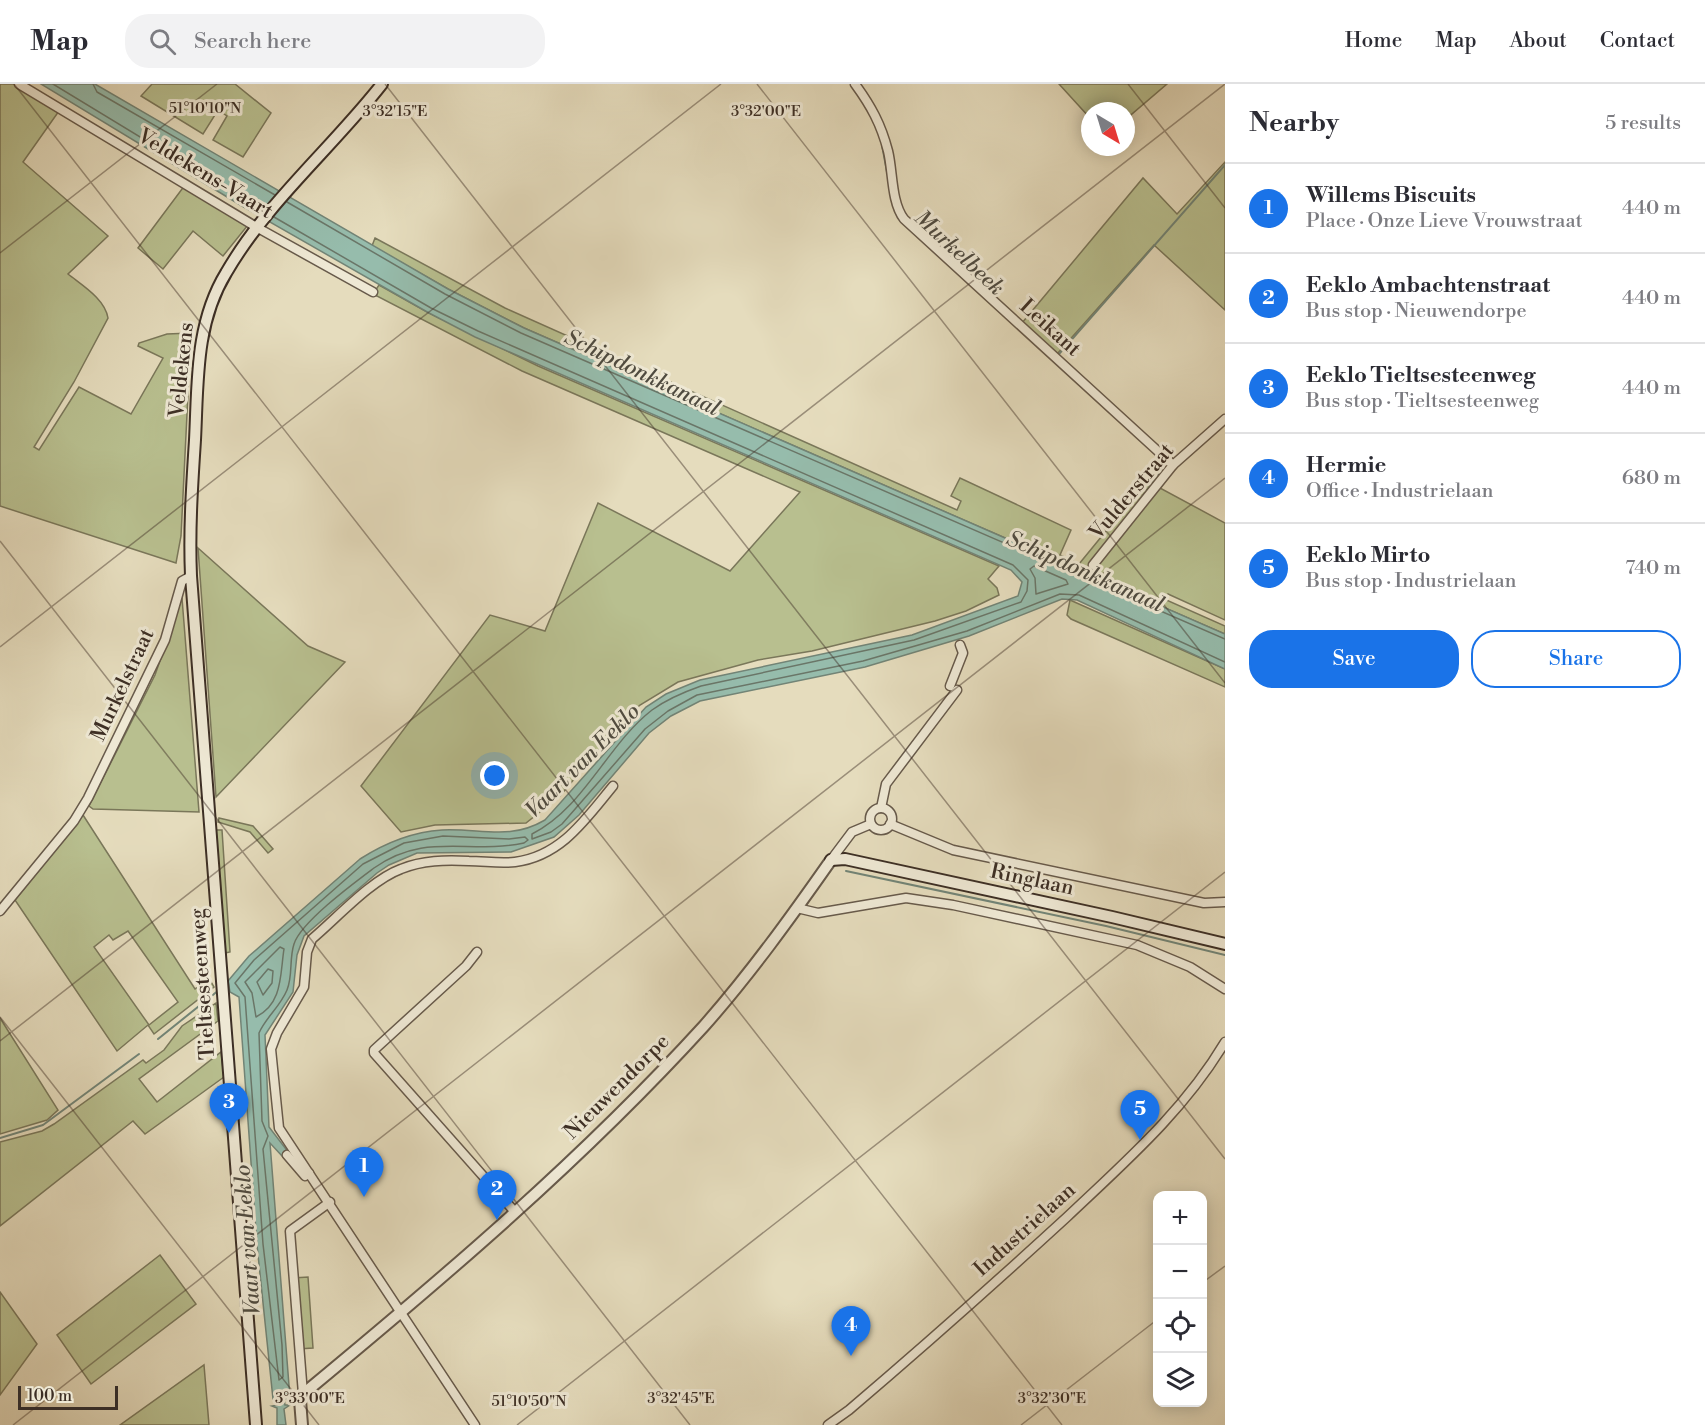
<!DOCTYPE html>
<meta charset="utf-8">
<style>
body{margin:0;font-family:"Libre Bodoni",serif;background:#f2f2f3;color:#2b2b33}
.controls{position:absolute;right:18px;bottom:18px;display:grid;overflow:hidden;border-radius:12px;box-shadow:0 3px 15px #0003}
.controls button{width:54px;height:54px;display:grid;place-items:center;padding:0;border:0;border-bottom:2px solid #e1e1e2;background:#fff;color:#2b2b33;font:30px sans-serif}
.compass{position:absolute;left:1081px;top:18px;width:54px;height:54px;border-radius:50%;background:#fff;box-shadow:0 3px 15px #0003;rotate:142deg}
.scale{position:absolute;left:18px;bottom:15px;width:100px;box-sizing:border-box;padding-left:6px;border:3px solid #3d2f25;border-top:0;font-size:16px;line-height:21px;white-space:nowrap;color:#3d2f25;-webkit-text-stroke:4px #eee8d4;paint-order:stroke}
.you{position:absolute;left:495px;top:692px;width:21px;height:21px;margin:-15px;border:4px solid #fff;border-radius:50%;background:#1a73e8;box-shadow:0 0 0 9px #1a73e833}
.badge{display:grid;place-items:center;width:39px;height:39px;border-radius:50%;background:#1a73e8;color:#fff;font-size:20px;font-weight:700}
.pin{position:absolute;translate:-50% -50px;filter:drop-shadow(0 2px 3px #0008)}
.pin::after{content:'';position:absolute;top:32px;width:21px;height:18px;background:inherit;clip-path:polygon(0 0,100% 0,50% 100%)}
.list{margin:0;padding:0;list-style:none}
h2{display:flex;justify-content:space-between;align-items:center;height:78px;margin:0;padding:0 24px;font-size:26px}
h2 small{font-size:20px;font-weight:400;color:#7c7c81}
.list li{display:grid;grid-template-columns:39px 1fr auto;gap:18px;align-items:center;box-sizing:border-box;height:90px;padding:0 24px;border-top:2px solid #e1e1e2}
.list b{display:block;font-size:22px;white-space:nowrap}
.list p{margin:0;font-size:20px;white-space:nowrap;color:#7c7c81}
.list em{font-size:20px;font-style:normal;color:#7c7c81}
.actions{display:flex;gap:12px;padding:18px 24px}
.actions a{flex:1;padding:14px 0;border:2px solid #1a73e8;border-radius:24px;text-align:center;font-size:21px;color:#1a73e8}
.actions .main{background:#1a73e8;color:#fff}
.icon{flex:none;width:33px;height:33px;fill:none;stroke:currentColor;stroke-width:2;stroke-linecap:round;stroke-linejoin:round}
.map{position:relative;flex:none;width:1225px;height:1341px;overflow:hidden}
header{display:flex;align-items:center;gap:36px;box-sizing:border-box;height:84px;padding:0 30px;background:#fff;border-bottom:2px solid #e1e1e2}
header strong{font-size:28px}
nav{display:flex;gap:33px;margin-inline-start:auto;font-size:21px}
.search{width:420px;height:54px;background:#f2f2f3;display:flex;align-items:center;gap:15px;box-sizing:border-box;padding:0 21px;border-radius:24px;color:#7c7c81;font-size:22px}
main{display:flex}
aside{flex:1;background:#fff}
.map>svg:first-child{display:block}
.green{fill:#b8bf8f;stroke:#7a775a;stroke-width:1.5;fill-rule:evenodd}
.water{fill:#96bcac;stroke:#728476;stroke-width:1.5}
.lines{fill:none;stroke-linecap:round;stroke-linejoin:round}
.shore{stroke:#6a7668;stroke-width:1.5}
.stream{stroke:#728476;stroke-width:2}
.minor-casing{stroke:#675a4b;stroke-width:11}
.tertiary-casing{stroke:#675a4b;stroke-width:14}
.secondary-casing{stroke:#3d2f25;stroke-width:14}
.minor{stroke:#eee8d4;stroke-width:8}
.tertiary{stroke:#eee8d4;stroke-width:10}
.secondary{stroke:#eee8d4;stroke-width:10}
.ticks{fill:none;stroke:#3d2f25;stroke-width:1.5;stroke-opacity:0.45}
.labels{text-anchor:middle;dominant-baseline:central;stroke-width:6;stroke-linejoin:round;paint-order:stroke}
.street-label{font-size:21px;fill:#3d2f25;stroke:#eee8d4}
.water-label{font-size:22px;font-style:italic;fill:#4f4b40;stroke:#eee8d4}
.ticks-label{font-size:15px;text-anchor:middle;fill:#3d2f25;stroke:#eee8d4;stroke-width:6;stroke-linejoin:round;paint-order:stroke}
</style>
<header>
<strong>Map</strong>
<div class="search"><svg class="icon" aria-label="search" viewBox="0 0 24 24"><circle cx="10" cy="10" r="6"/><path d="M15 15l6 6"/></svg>Search here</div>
<nav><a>Home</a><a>Map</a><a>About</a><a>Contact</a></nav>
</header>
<main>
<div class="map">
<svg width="1225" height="1341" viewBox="0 0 1225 1341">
<rect width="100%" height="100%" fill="#e5dcbd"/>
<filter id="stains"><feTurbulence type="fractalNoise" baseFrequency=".00333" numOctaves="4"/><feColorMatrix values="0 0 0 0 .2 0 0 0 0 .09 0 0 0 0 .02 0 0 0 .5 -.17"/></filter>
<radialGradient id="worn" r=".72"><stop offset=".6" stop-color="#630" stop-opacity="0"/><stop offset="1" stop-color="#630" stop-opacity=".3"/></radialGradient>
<g class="green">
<path d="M0,0H14L59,27L23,78L108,152L68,190C83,202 105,215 108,234L74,298L34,363L39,366L79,303L131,330L163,274L138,262L139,259L167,250L191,249L181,452L176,479L0,422Z"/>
<polygon points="152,0 235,0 271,29 243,73 213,56 227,32 218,26 203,50 141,12"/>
<polygon points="1059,0 1167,0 1126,35 1126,27 1090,27 1090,34"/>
<polygon points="1225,78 1225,226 1154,161 1057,270 1022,239 1143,94 1177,130"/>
<polygon points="185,101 248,141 223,172 193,147 163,185 138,164"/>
<polygon points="375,154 505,224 957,426 961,417 951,412 960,394 1071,446 1060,471 1079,480 1147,397 1225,439 1225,536 1168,510 1164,515 1225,542 1225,550 524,244 448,205 372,162"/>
<polygon points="379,201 429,229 538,282 999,482 988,495 997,504 999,511 966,527 935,537 812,567 758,576 678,598 640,621 621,639 560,712 526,739 435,741 401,748 361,702 490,531 545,547 598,419 730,487 800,408 522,287 373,210"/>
<polygon points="198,464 308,562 345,578 216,713"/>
<polygon points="182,514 199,728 93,725 89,722 155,591"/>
<polygon points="1070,516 1225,585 1225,603 1071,535 1067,531"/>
<path d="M83,731L195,905L210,896L214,903L154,950L148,941L117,967L15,816ZM128,847L178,918L149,941L94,863L109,851L113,856Z"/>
<polygon points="219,734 253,742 273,765 268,769 250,748 218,738"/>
<polygon points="216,746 222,746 230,868 225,869"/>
<polygon points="216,919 218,937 139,995 157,1018 221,968 224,993 145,1050 133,1037 0,1142 0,1058 42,1047 54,1040 143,976 146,979 164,966 182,942"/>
<polygon points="0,934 58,1026 47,1036 0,1050"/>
<polygon points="160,1171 196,1220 91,1300 57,1251"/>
<polygon points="308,1193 313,1264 298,1265 293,1194"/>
<polygon points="0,1208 37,1260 0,1311"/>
<polygon points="204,1281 209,1341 120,1341"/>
</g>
<path class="water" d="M41,0H95L448,205L524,244L1225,550V585L1077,516L1062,515L969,552L865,583L700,617L671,632L649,649L579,731L554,753L511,768L417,769L389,781L377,789L304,852L297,871L293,908L265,951L269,1043L289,1069L283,1073L270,1059L290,1314L284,1315L285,1321H290L284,1325L286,1341H277V1324L272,1322L278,1321L277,1315H273L257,1161L239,913L230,908L228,897L249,872L360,775C385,759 411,748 442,746C481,744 509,757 545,736L646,623L666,610L700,596L912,551L1018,512L1022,498L1011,486L475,253L429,229L242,122Z"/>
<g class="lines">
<g class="shore">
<polyline points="53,0 262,127"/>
<polyline points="93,0 97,8 275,111"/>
<polyline points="287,118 445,210 521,249 1225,555"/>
<path d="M274,133L431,224L478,247L1013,481L1028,496L1027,507L1021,518L914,556L701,602C684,608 667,615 652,626C607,661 584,724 532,750V755L551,748L562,740L645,645L668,627L697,611L863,577L967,547L1060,510L1079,511L1225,578"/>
<polygon points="1034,482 1066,496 1068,500 1036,510 1035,494 1030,485"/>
<path d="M443,752L509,755L525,753L528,756L524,759C469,771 426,747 374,784C354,799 301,838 294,860C289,875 293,892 287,906C280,923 266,933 259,949L262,1037L268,1052L263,1065L282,1261L283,1293L279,1296L263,1160L245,913L235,899L254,876L363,780L404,759Z"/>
<path d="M280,863L284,865C280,890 283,920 256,933L252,909L245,898Z"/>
<polygon points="268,885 273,887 272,899 263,911 257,898"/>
</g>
<g class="stream">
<polyline points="882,61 887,88"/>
<polyline points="1059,270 1225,81"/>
<polyline points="1138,418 1162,386 1163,378 1159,374"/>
<polyline points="846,787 1106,842 1225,871"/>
<polyline points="158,955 219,906"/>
<polyline points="0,1054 43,1041 139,970"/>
</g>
<g class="minor-casing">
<g id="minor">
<polyline points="19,0 258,144 373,208"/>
<path d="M855,0C871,22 881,40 888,67C893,87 891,118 904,135L1173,381"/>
<polyline points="1093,481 1173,381 1225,335"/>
<polyline points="950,602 963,569 960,561"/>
<polyline points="881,724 886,700 957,606"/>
<circle cx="881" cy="735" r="11"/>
<polyline points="890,740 953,766 1204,819 1225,818"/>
<polyline points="831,776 852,748 871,740"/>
<polyline points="797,824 818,829 906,814 953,821 1137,861 1190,883 1225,905"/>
<polyline points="0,827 74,737 88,714 165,556 182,497 191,492"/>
<polyline points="477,868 466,882 374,966 374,969 515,1128"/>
<polyline points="287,1071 305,1092 309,1089"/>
<polyline points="303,1310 290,1147 330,1118"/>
<path d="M475,1341L279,1044L271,965L277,949L304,903L307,868L312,855C337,834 371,796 401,785C423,776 445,776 469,777C484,777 500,780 515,778C561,772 585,736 613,702"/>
<path d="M828,1341L849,1326C923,1263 995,1199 1067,1133C1125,1078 1184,1027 1225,958"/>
</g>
</g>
<g class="tertiary-casing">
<path id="tertiary" d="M302,1341L300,1316L303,1310C442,1195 582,1076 704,942C750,890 791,833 831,776"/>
</g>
<g class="secondary-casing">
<g id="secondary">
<polyline points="831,776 845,775 1112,833 1225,860"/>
<path d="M256,1341L191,492C189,447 192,402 195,356C198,298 195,240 226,189C267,118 332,64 382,0"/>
</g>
</g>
<use href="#minor" class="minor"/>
<use href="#tertiary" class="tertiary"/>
<use href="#secondary" class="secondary"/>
</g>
<path class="ticks" d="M14,0L1062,1341M385,0L1225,1075M757,0L1225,599M1128,0L1225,124M0,169L217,0M0,457L690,1341M0,563L721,0M0,933L319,1341M0,957L1225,0M1202,1199L1225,1182M13,1341L1225,394M517,1341L1225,788M1021,1341L1158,1235"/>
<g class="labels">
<g class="street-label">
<text transform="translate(205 90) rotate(31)">Veldekens-Vaart</text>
<text transform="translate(1050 244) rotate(42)">Leikant</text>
<text transform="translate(182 286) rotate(-84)">Veldekens</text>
<text transform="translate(1132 408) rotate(-50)">Vulderstraat</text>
<text transform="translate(123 601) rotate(-65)">Murkelstraat</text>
<text transform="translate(1032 796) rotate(12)">Ringlaan</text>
<text transform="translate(203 900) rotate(-94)">Tieltsesteenweg</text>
<text transform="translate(617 1003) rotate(-45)">Nieuwendorpe</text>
<text transform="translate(1025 1146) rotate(-42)">Industrielaan</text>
</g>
<g class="water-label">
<text transform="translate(959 169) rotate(43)">Murkelbeek</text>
<text transform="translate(642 289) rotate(26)">Schipdonkkanaal</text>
<text transform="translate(1085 488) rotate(24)">Schipdonkkanaal</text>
<text transform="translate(583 677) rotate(-45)">Vaart van Eeklo</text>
<text transform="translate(248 1156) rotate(-94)">Vaart van Eeklo</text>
</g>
</g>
<g class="ticks-label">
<text x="205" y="29">51°10'10"N</text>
<text x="395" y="32">3°32'15"E</text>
<text x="766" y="32">3°32'00"E</text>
<text x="310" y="1319">3°33'00"E</text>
<text x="681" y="1319">3°32'45"E</text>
<text x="1052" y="1319">3°32'30"E</text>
<text x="529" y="1322">51°10'50"N</text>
</g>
<rect width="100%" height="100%" filter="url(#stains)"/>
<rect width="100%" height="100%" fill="url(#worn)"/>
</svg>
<div class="controls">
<button>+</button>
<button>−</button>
<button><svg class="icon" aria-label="locate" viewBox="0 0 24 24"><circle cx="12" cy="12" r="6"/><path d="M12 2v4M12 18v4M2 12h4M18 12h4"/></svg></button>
<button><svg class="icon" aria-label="layers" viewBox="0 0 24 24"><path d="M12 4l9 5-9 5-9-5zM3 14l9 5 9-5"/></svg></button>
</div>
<svg class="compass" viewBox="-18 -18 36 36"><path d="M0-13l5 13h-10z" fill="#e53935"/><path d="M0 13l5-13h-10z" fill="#7c7c81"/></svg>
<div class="scale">100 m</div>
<div class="you"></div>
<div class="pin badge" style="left:364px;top:1113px">1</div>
<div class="pin badge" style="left:497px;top:1136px">2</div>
<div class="pin badge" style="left:229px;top:1049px">3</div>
<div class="pin badge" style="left:851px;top:1272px">4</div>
<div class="pin badge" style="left:1140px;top:1056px">5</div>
</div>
<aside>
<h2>Nearby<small>5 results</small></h2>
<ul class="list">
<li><span class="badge">1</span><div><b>Willems Biscuits</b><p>Place · Onze Lieve Vrouwstraat</p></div><em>440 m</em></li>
<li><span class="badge">2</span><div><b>Eeklo Ambachtenstraat</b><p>Bus stop · Nieuwendorpe</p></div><em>440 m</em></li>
<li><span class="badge">3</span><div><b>Eeklo Tieltsesteenweg</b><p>Bus stop · Tieltsesteenweg</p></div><em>440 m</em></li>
<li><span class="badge">4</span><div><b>Hermie</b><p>Office · Industrielaan</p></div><em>680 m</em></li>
<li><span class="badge">5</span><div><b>Eeklo Mirto</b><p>Bus stop · Industrielaan</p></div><em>740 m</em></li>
</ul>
<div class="actions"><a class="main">Save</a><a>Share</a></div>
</aside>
</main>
